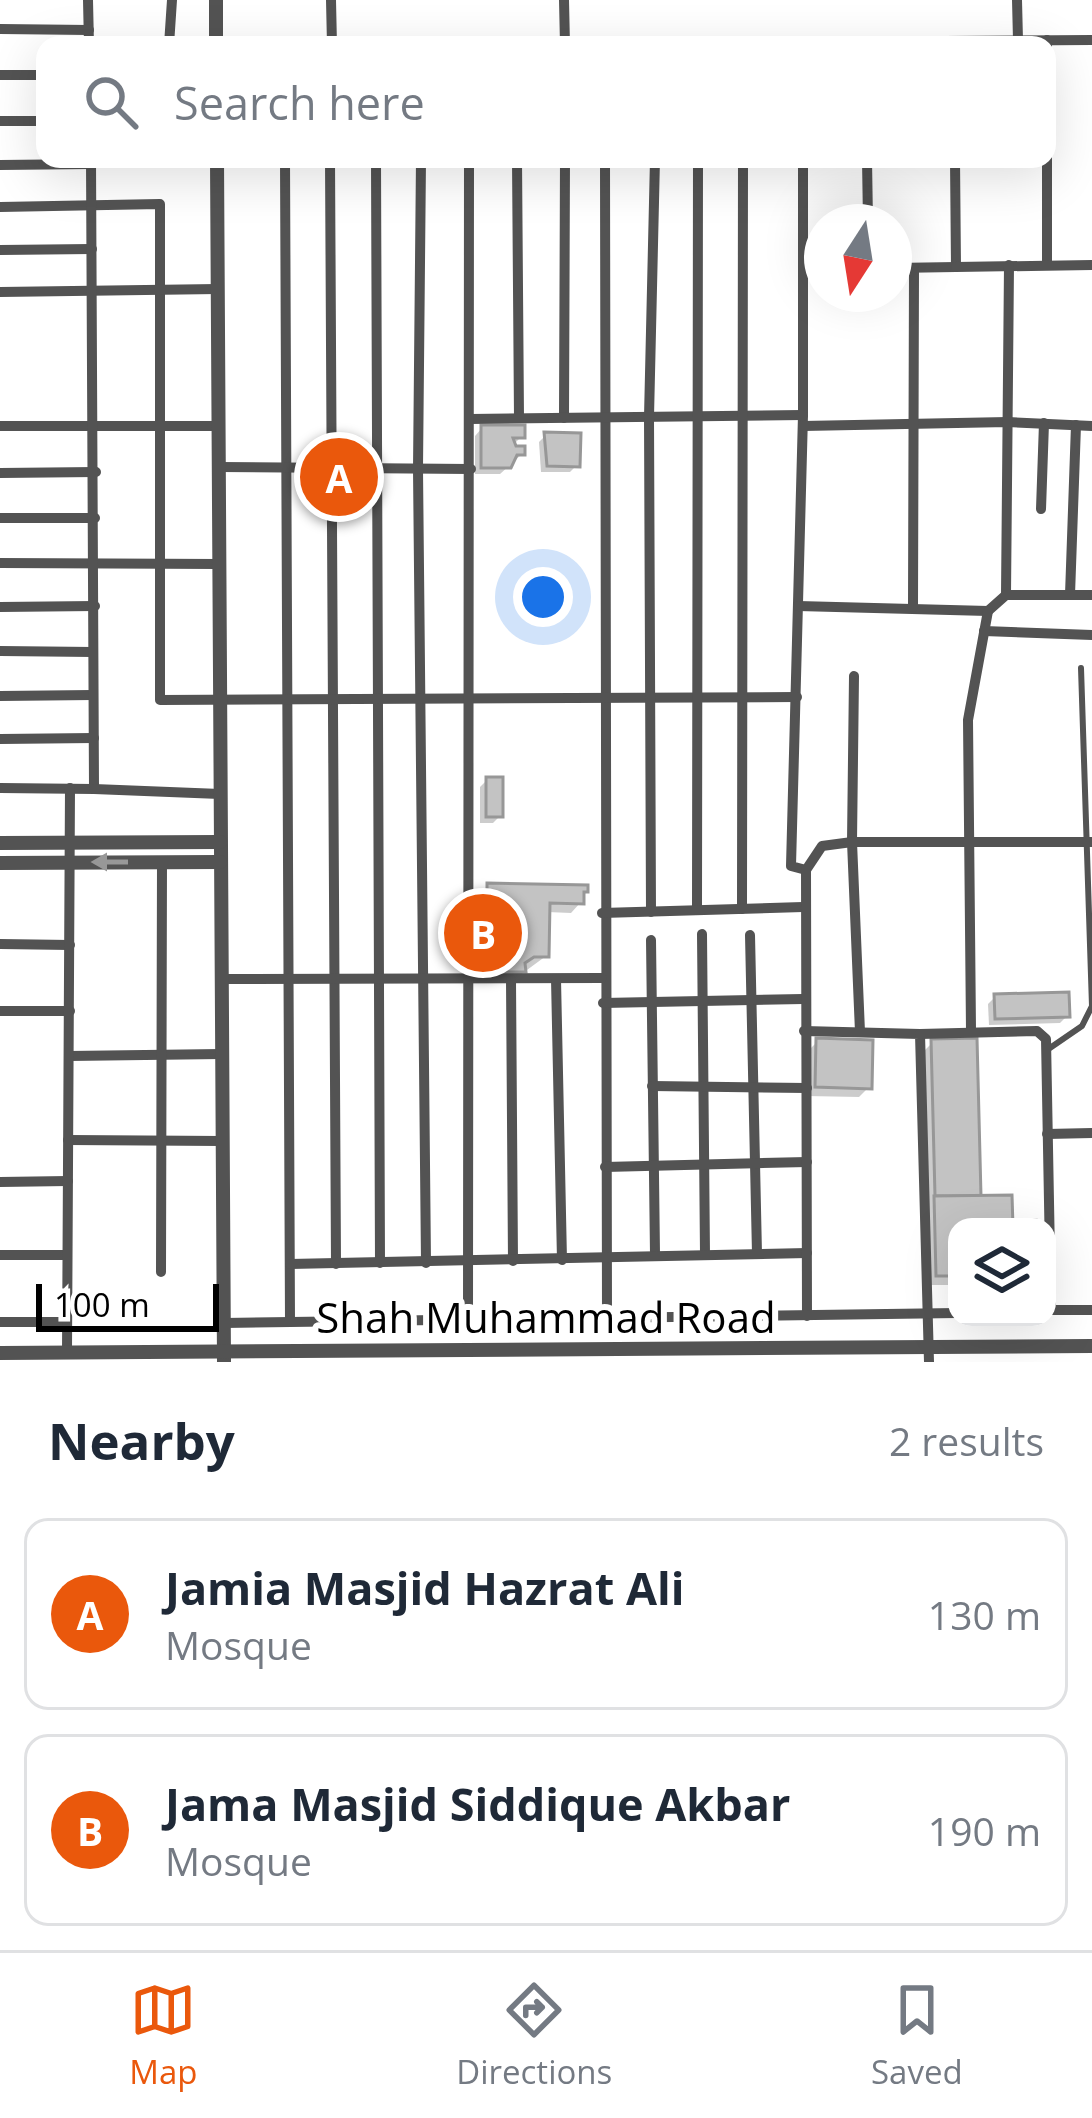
<!DOCTYPE html>
<style>
body{margin:0;font-family:"Open Sans",sans-serif;background:#f2f2f3;color:#1f2937}
.controls{position:absolute;right:36px;bottom:36px;display:grid;overflow:hidden;border-radius:24px;box-shadow:0 12px 48px #0002}
.controls button{width:108px;height:108px;display:grid;place-items:center;padding:0;border:0;border-bottom:3px solid #e0e1e3;background:#fff;color:#1f2937;font:60px sans-serif}
.compass{position:absolute;left:804px;top:204px;width:108px;height:108px;border-radius:50%;background:#fff;box-shadow:0 12px 48px #0002;rotate:192deg}
.scale{position:absolute;left:36px;bottom:30px;width:183px;box-sizing:border-box;padding-left:12px;border:6px solid #000;border-top:0;font-size:33px;line-height:42px;white-space:nowrap;color:#000;-webkit-text-stroke:9px #fff;paint-order:stroke}
.you{position:absolute;left:543px;top:597px;width:42px;height:42px;margin:-30px;border:9px solid #fff;border-radius:50%;background:#1a73e8;box-shadow:0 0 0 18px #1a73e833}
.badge{display:grid;place-items:center;width:78px;height:78px;border-radius:50%;background:#ea580c;color:#fff;font-size:39px;font-weight:700}
.pin{position:absolute;translate:-50% -50%;border:6px solid #fff;box-shadow:0 3px 12px #0006}
.list{margin:0;padding:0;list-style:none}
h2{display:flex;justify-content:space-between;align-items:center;height:156px;margin:0;padding:0 48px;font-size:51px}
h2 small{font-size:39px;font-weight:400;color:#747a83}
.list li{display:grid;grid-template-columns:78px 1fr auto;gap:36px;align-items:center;box-sizing:border-box;height:192px;margin:0 24px 24px;padding:0 24px;border:3px solid #e0e1e3;border-radius:24px}
.list b{display:block;font-size:45px;white-space:nowrap}
.list p{margin:0;font-size:39px;white-space:nowrap;color:#747a83}
.list em{font-size:39px;font-style:normal;color:#747a83}
.icon{flex:none;width:66px;height:66px;fill:none;stroke:currentColor;stroke-width:2;stroke-linecap:round;stroke-linejoin:round}
.map{position:relative;flex:none;width:1092px;height:1362px;overflow:hidden}
.search{position:absolute;background:#fff;box-shadow:0 12px 48px #0002;left:36px;right:36px;top:36px;height:132px;display:flex;align-items:center;gap:30px;box-sizing:border-box;padding:0 42px;border-radius:24px;color:#747a83;font-size:45px}
.sheet{height:588px;background:#fff}
nav{display:flex;justify-content:space-around;align-items:center;box-sizing:border-box;height:168px;border-top:3px solid #e0e1e3;background:#fff;font-size:33px;color:#747a83}
nav a{display:grid;justify-items:center;gap:6px}
nav .on{color:#ea580c}
.map>svg:first-child{display:block}
.shadow{fill:#0003}
.building{fill:#c3c3c3;stroke:#979797;stroke-width:3}
.lines{fill:none;stroke-linecap:round;stroke-linejoin:round}
.service{stroke:#535353;stroke-width:6}
.minor{stroke:#535353;stroke-width:10}
.tertiary{stroke:#535353;stroke-width:14}
.oneway{fill:#989898}
.labels{text-anchor:middle;dominant-baseline:central;stroke-width:12;stroke-linejoin:round;paint-order:stroke}
.street-label{font-size:42px;fill:#000;stroke:#fff}
</style>
<div class="map">
<svg width="1092" height="1362" viewBox="0 0 1092 1362">
<rect width="100%" height="100%" fill="#fff"/>
<g class="shadow">
<polygon points="482,428 522,436 510,448 522,454 500,474 475,474 475,436"/>
<polygon points="546,435 577,465 570,472 541,472 539,442"/>
<polygon points="487,780 500,816 493,823 480,823 480,787"/>
<polygon points="489,886 581,902 571,913 547,912 546,956 512,981 470,981 468,942 478,932 478,896"/>
<polygon points="995,997 1067,1016 1060,1023 989,1025 988,1004"/>
<polygon points="817,1042 869,1087 859,1097 806,1096 807,1052"/>
<polygon points="933,1042 978,1199 1010,1227 957,1227 957,1285 927,1285 923,1052"/>
</g>
<g class="building">
<polygon points="481,425 525,425 525,438 513,438 516,446 525,446 525,455 517,455 511,468 481,468"/>
<polygon points="544,432 581,433 580,467 547,466"/>
<rect x="486" y="777" width="17" height="40"/>
<polygon points="487,883 588,885 588,892 584,892 584,904 550,903 549,957 534,957 525,963 526,972 479,972 476,929 487,929"/>
<polygon points="1069,992 1070,1017 995,1019 994,994"/>
<polygon points="816,1038 873,1040 872,1089 815,1087"/>
<polygon points="977,1038 981,1196 935,1196 931,1039"/>
<polygon points="1012,1195 1013,1227 957,1227 957,1276 936,1276 934,1196"/>
<rect x="1014" y="1220" width="22" height="7"/>
</g>
<g class="lines">
<polyline class="service" points="1047,1050 1082,1026 1092,1006 1081,668"/>
<g class="minor">
<polyline points="88,0 89,45"/>
<polyline points="331,0 332,45"/>
<polyline points="564,0 565,45"/>
<polyline points="1017,0 1018,40"/>
<polyline points="0,29 89,30"/>
<polyline points="1047,40 1047,265"/>
<polyline points="169,45 172,0"/>
<polyline points="389,45 1092,40"/>
<polyline points="0,75 45,75"/>
<polyline points="0,121 45,121"/>
<polyline points="285,159 290,1322"/>
<polyline points="330,159 336,1264"/>
<polyline points="376,159 380,1263"/>
<polyline points="421,159 418,469 426,1263"/>
<polyline points="517,159 519,418"/>
<polyline points="605,159 607,1318"/>
<polyline points="803,159 803,415 791,866 806,870"/>
<polyline points="867,159 868,222"/>
<polyline points="955,159 956,267"/>
<polyline points="0,165 91,164"/>
<polyline points="0,207 160,204 160,700 797,697"/>
<polyline points="0,250 92,249"/>
<polyline points="894,268 1092,265"/>
<polyline points="0,292 218,289"/>
<polyline points="564,418 565,159"/>
<polyline points="470,419 803,415"/>
<polyline points="0,426 218,426"/>
<polyline points="803,426 1008,422 1092,426"/>
<polyline points="219,467 471,469"/>
<polyline points="0,473 96,472"/>
<polyline points="1041,509 1044,423"/>
<polyline points="0,518 95,518"/>
<polyline points="0,563 219,564"/>
<polyline points="1006,595 1009,265"/>
<polyline points="1070,595 1076,425"/>
<polyline points="798,606 988,611 1006,595 1092,595"/>
<polyline points="0,607 95,606"/>
<polyline points="913,607 914,268"/>
<polyline points="984,631 1092,635"/>
<polyline points="0,651 93,652"/>
<polyline points="854,676 852,842 860,1032"/>
<polyline points="0,696 93,695"/>
<polyline points="0,739 94,738"/>
<polyline points="0,788 94,789 91,159"/>
<polyline points="94,789 220,794"/>
<polyline points="742,909 743,159"/>
<polyline points="697,910 698,159"/>
<polyline points="651,912 649,417 655,159"/>
<polyline points="602,913 803,907"/>
<polyline points="702,934 705,1254"/>
<polyline points="750,935 757,1254"/>
<polyline points="651,940 655,1254"/>
<polyline points="0,944 70,945"/>
<polyline points="221,979 602,978"/>
<polyline points="556,979 562,1260"/>
<polyline points="511,980 513,1261"/>
<polyline points="603,1003 803,999"/>
<polyline points="0,1011 70,1011"/>
<polyline points="804,1031 920,1034 929,1362"/>
<polyline points="971,1031 968,720 988,611"/>
<polyline points="920,1034 1037,1031 1046,1039 1051,1310"/>
<polyline points="69,1056 221,1054"/>
<polyline points="652,1086 807,1088"/>
<polyline points="1047,1134 1092,1133"/>
<polyline points="68,1140 222,1141"/>
<polyline points="605,1167 807,1162"/>
<polyline points="0,1182 68,1181"/>
<polyline points="0,1255 67,1255"/>
<polyline points="290,1264 807,1253"/>
<polyline points="161,1272 162,862"/>
<polyline points="1047,1310 1092,1310"/>
<polyline points="807,1316 806,870 822,846 852,842 1092,842"/>
<polyline points="468,1320 469,159"/>
<polyline points="0,1322 67,1322"/>
<polyline points="224,1323 957,1313"/>
<polyline points="67,1353 70,788"/>
</g>
<g class="tertiary">
<polyline points="216,0 216,45"/>
<polyline points="217,159 224,1362"/>
<polyline points="0,843 220,842"/>
<polyline points="0,863 220,862"/>
<polyline points="0,1353 1092,1346"/>
</g>
</g>
<defs><path id="oneway-solid" d="M-6-.8H1V-3.2L6.5 0L1 3.2V.8H-6Z" transform="scale(3)"/></defs>
<use class="oneway" href="#oneway-solid" transform="translate(110 862) rotate(-180)"/>
<g class="labels">
<g class="street-label">
<text x="546" y="1316">Shah Muhammad Road</text>
</g>
</g>
</svg>
<div class="controls">
<button><svg class="icon" aria-label="layers" viewBox="0 0 24 24"><path d="M12 4l9 5-9 5-9-5zM3 14l9 5 9-5"/></svg></button>
</div>
<svg class="compass" viewBox="-18 -18 36 36"><path d="M0-13l5 13h-10z" fill="#e53935"/><path d="M0 13l5-13h-10z" fill="#747a83"/></svg>
<div class="scale">100 m</div>
<div class="you"></div>
<div class="pin badge" style="left:339px;top:477px">A</div>
<div class="pin badge" style="left:483px;top:933px">B</div>
<div class="search"><svg class="icon" aria-label="search" viewBox="0 0 24 24"><circle cx="10" cy="10" r="6"/><path d="M15 15l6 6"/></svg>Search here</div>
</div>
<section class="sheet">
<h2>Nearby<small>2 results</small></h2>
<ul class="list">
<li><span class="badge">A</span><div><b>Jamia Masjid Hazrat Ali</b><p>Mosque</p></div><em>130 m</em></li>
<li><span class="badge">B</span><div><b>Jama Masjid Siddique Akbar</b><p>Mosque</p></div><em>190 m</em></li>
</ul>
</section>
<nav>
<a class="on"><svg class="icon" aria-label="map" viewBox="0 0 24 24"><path d="M3 6l6-2 6 2 6-2v14l-6 2-6-2-6 2zM9 4v14M15 6v14"/></svg>Map</a>
<a><svg class="icon" aria-label="directions" viewBox="0 0 24 24"><path d="M12 3l9 9-9 9-9-9zM9 14v-3h6M13 9l2 2-2 2"/></svg>Directions</a>
<a><svg class="icon" aria-label="saved" viewBox="0 0 24 24"><path d="M7 4h10v16l-5-4-5 4z"/></svg>Saved</a>
</nav>
